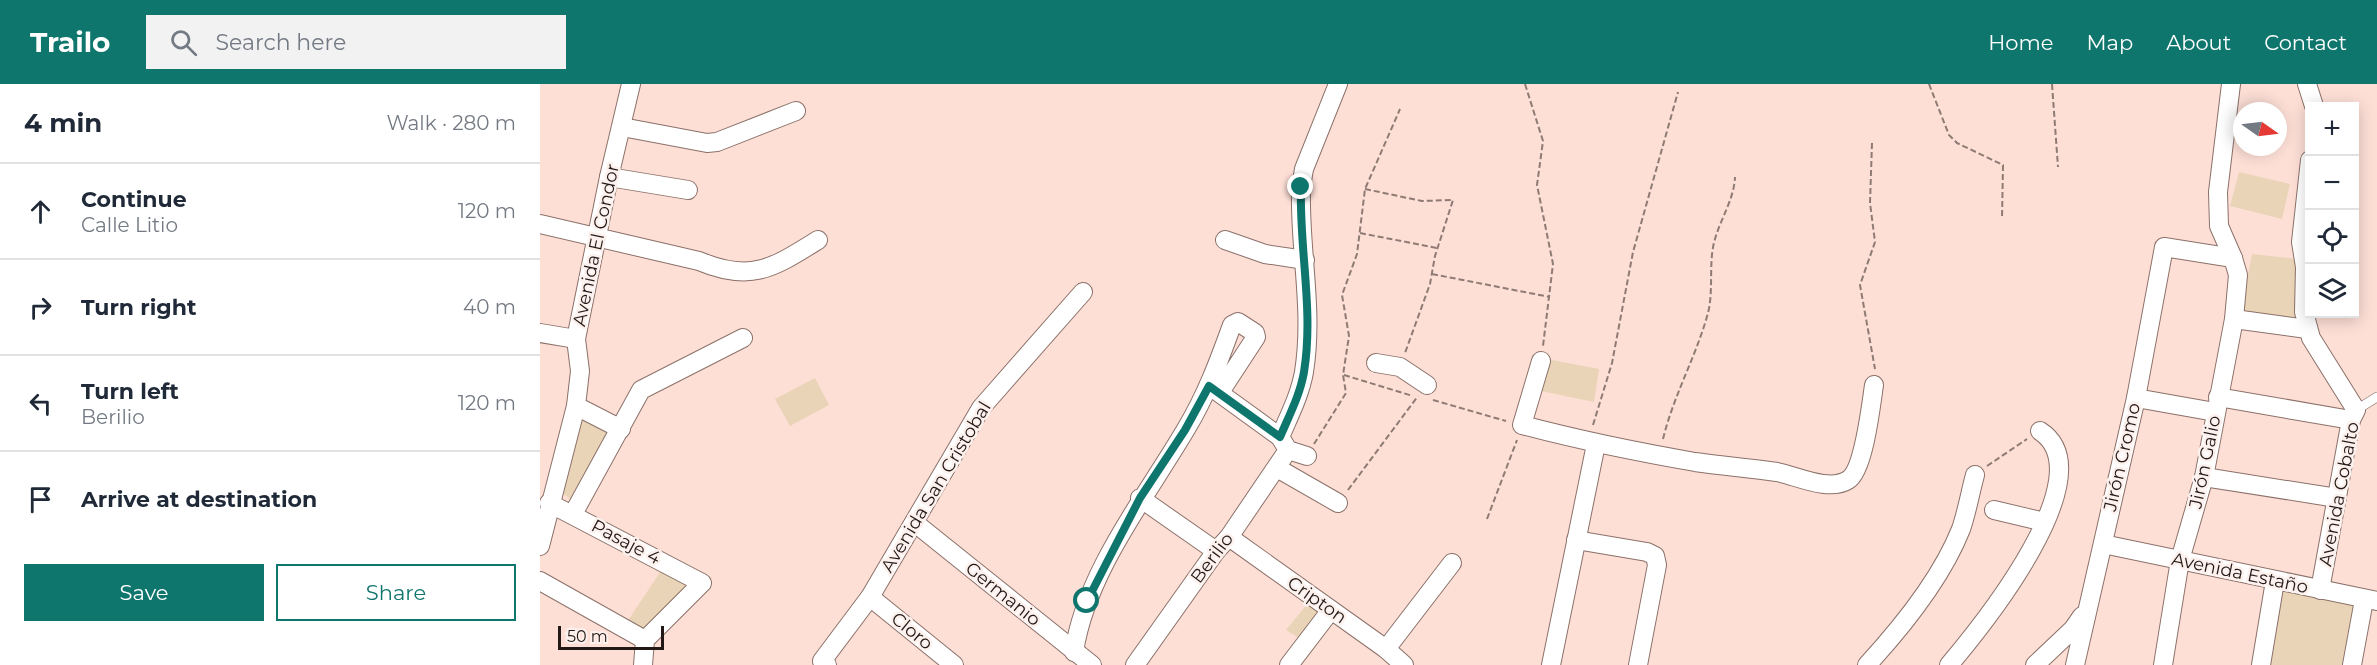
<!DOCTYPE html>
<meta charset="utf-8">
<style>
body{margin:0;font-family:Montserrat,sans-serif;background:#f2f2f3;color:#1f2937}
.controls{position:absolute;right:18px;top:18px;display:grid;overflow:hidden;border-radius:0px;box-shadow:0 3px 15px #0003}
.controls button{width:54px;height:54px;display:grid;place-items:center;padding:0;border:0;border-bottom:2px solid #e0e1e3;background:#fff;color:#1f2937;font:30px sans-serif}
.compass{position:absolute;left:1693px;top:18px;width:54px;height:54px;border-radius:50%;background:#fff;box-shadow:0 3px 15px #0003;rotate:104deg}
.scale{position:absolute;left:18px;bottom:15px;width:106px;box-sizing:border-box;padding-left:6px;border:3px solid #221815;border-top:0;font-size:16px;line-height:21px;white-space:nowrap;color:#221815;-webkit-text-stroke:4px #fdf1ed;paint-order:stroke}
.stop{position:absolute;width:18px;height:18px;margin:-14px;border:4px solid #0f766e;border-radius:50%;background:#fff}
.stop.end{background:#0f766e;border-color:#fff;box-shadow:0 2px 6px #0008}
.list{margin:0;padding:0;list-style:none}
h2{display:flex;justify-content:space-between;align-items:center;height:78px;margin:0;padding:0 24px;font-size:26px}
h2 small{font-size:20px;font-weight:400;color:#747a83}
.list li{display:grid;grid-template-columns:39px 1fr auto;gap:18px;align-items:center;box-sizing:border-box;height:96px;padding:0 24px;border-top:2px solid #e0e1e3}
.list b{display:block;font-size:22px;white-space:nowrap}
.list p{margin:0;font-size:20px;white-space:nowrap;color:#747a83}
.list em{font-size:20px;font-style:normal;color:#747a83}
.actions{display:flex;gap:12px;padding:18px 24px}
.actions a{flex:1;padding:14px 0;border:2px solid #0f766e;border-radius:0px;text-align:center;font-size:21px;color:#0f766e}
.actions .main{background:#0f766e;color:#fff}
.icon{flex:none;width:33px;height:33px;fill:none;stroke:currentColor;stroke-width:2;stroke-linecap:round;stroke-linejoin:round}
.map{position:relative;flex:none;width:1837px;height:581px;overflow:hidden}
header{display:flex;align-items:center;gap:36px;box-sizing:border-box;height:84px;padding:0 30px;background:#0f766e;color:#fff}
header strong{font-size:28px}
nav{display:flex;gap:33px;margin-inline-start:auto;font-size:21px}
.search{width:420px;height:54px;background:#f2f2f3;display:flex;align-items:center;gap:15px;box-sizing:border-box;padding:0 21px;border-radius:0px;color:#747a83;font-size:22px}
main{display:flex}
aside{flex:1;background:#fff}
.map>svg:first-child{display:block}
.green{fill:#e9d4b7}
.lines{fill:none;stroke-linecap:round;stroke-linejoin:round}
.lane-casing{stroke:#8b7169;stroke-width:10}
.street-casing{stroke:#8b7169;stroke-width:20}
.path{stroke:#8f7b75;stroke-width:2;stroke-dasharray:6 3;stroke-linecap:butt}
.lane{stroke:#fff;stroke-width:9}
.street{stroke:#fff;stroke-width:18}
.route{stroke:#0f766e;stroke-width:8}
.labels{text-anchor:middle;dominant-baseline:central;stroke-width:5;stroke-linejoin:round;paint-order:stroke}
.street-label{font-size:18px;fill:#221815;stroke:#fdf1ed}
</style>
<header>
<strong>Trailo</strong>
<div class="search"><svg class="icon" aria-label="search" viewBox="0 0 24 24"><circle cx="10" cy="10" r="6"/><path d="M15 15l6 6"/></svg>Search here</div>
<nav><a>Home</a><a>Map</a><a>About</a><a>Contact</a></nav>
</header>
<main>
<aside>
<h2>4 min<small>Walk · 280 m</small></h2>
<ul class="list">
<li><svg class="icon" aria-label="ahead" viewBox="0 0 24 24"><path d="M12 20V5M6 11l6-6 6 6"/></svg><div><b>Continue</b><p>Calle Litio</p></div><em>120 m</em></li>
<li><svg class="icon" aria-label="right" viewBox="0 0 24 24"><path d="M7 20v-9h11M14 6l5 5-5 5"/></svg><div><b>Turn right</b></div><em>40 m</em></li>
<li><svg class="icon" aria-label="left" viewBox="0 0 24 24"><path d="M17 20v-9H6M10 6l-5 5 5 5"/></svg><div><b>Turn left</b><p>Berilio</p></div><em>120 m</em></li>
<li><svg class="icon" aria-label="arrive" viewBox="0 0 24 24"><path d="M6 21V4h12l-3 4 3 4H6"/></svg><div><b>Arrive at destination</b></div></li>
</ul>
<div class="actions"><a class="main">Save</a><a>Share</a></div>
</aside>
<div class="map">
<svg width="1837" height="581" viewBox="0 0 1837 581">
<rect width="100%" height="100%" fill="#fddfd6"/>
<g class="green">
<polygon points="1699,88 1750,100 1742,135 1690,122"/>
<polygon points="1712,170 1758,175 1757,239 1700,232"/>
<polygon points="1007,275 1059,285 1054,318 1001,307"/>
<polygon points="275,294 289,321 250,342 235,315"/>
<polygon points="40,333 78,347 35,418 22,409"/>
<polygon points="125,481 153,502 108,547 85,541"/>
<polygon points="1740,506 1817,522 1806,581 1726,581"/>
<polygon points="769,518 779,525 759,554 746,546"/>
</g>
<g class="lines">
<g class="lane-casing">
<polyline id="lane" points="1816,326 1837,313"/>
</g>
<g class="street-casing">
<g id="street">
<polyline points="1767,0 1774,22"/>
<polyline points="82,43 167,59 177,58 256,27"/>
<polyline points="1770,76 1761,158 1765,183 1764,228 1771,254 1816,326 1811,336 1780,506"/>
<polyline points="69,93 148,106"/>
<path d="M0,140L159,177C211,199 233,184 278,156"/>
<polyline points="685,156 725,170 765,176"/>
<polyline points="1694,235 1767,245"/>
<polyline points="0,249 36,255"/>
<path d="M1001,277L982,341C1039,356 1097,368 1155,378C1182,382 1210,384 1237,388C1257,392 1289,408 1308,396C1324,386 1331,321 1334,301"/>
<polyline points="836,279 860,283 887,301"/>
<polyline points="671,303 740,353 748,366 767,372"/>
<polyline points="1678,313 1811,336"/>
<polyline points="1596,314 1675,328"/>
<polyline points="36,322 81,345"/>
<path d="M740,353C749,332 760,311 764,288C774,225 759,165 761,103L764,85L798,0"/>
<polyline points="737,384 798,419"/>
<polyline points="1664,393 1797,414"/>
<polyline points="600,414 676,467"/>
<polyline points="9,419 162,499 105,556 103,581"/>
<polyline points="1454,426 1505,438"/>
<polyline points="33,430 101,306 203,254"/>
<polyline points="375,439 552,581"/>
<polyline points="689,453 846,565 864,581"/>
<polyline points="1036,456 1107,468 1115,472 1117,481 1098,581"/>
<polyline points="1563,460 1837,517"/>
<polyline points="0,462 36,322 40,287 36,255 69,93 91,0"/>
<polyline points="0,497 105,556"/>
<polyline points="330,513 414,581"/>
<polyline points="846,565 912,479"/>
<path d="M534,568C546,488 606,413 646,345C666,312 679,277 692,241L698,238L715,249L716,253L680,308"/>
<polyline points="287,581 282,577 330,513 441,324 543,208"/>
<polyline points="595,581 676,467 689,453 748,366"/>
<polyline points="749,581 791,526"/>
<polyline points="1011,581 1056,360"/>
<path d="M1327,581C1362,543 1402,493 1421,445C1427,428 1430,409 1435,391"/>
<path d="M1409,581C1441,543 1566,390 1500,347"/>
<polyline points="1495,581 1533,545 1542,532"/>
<polyline points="1535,581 1596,314 1624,163 1693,174"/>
<polyline points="1623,581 1640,476 1664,393 1694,235 1698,191 1693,174 1679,142 1678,108 1691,0"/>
<polyline points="1721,581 1735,497"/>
<polyline points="1812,581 1824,516"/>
</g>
</g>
<g class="path">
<polyline points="985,0 1003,57 997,101 1013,180 1003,262"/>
<polyline points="1389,0 1409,51 1417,59 1463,81 1462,135"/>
<polyline points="1512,0 1518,83"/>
<polyline points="1332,59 1330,119 1335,158 1320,201 1335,285"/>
<polyline points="825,105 882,117 913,116 895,172 890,200 865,269"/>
<polyline points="820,149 897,164"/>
<polyline points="892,190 1010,213"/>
<polyline points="804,291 873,312"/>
<polyline points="893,316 966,337"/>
<polyline points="1053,341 1072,279 1093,168 1138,8"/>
<path d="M1123,355C1134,310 1156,273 1168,229C1174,205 1168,178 1175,155C1181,134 1194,115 1195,93"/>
<polyline points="774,360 806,309 803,291 809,252 802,211 817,170 825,105 860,25"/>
<polyline points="1447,382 1487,355"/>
<polyline points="808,406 878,312"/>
<polyline points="947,435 977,356"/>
</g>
<use href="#lane" class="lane"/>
<use href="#street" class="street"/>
</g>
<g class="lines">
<path class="route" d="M547,517L600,414L645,346L669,302L740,353C749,332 760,311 764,288C774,226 759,165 761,103"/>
</g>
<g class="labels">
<g class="street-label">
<text transform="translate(56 161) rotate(-78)">Avenida El Condor</text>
<text transform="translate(1582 373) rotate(-77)">Jirón Cromo</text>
<text transform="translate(1665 378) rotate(-78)">Jirón Galio</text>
<text transform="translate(396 403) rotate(-59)">Avenida San Cristobal</text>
<text transform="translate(1799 410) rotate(-79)">Avenida Cobalto</text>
<text transform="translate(86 458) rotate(28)">Pasaje 4</text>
<text transform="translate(672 474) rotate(-53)">Berilio</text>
<text transform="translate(1700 489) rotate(12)">Avenida Estaño</text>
<text transform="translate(463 510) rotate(39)">Germanio</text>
<text transform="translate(777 516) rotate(35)">Cripton</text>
<text transform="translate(372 547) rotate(39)">Cloro</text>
</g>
</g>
</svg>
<div class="controls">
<button>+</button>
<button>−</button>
<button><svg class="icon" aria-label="locate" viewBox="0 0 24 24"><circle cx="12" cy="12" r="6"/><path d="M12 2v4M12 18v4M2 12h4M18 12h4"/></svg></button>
<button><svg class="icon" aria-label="layers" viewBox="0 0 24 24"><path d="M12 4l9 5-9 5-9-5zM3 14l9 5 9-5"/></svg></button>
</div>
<svg class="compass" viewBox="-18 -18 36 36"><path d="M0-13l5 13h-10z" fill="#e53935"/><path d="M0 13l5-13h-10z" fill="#747a83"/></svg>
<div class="scale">50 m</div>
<div class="stop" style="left:547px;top:517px"></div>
<div class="stop end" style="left:761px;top:103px"></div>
</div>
</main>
